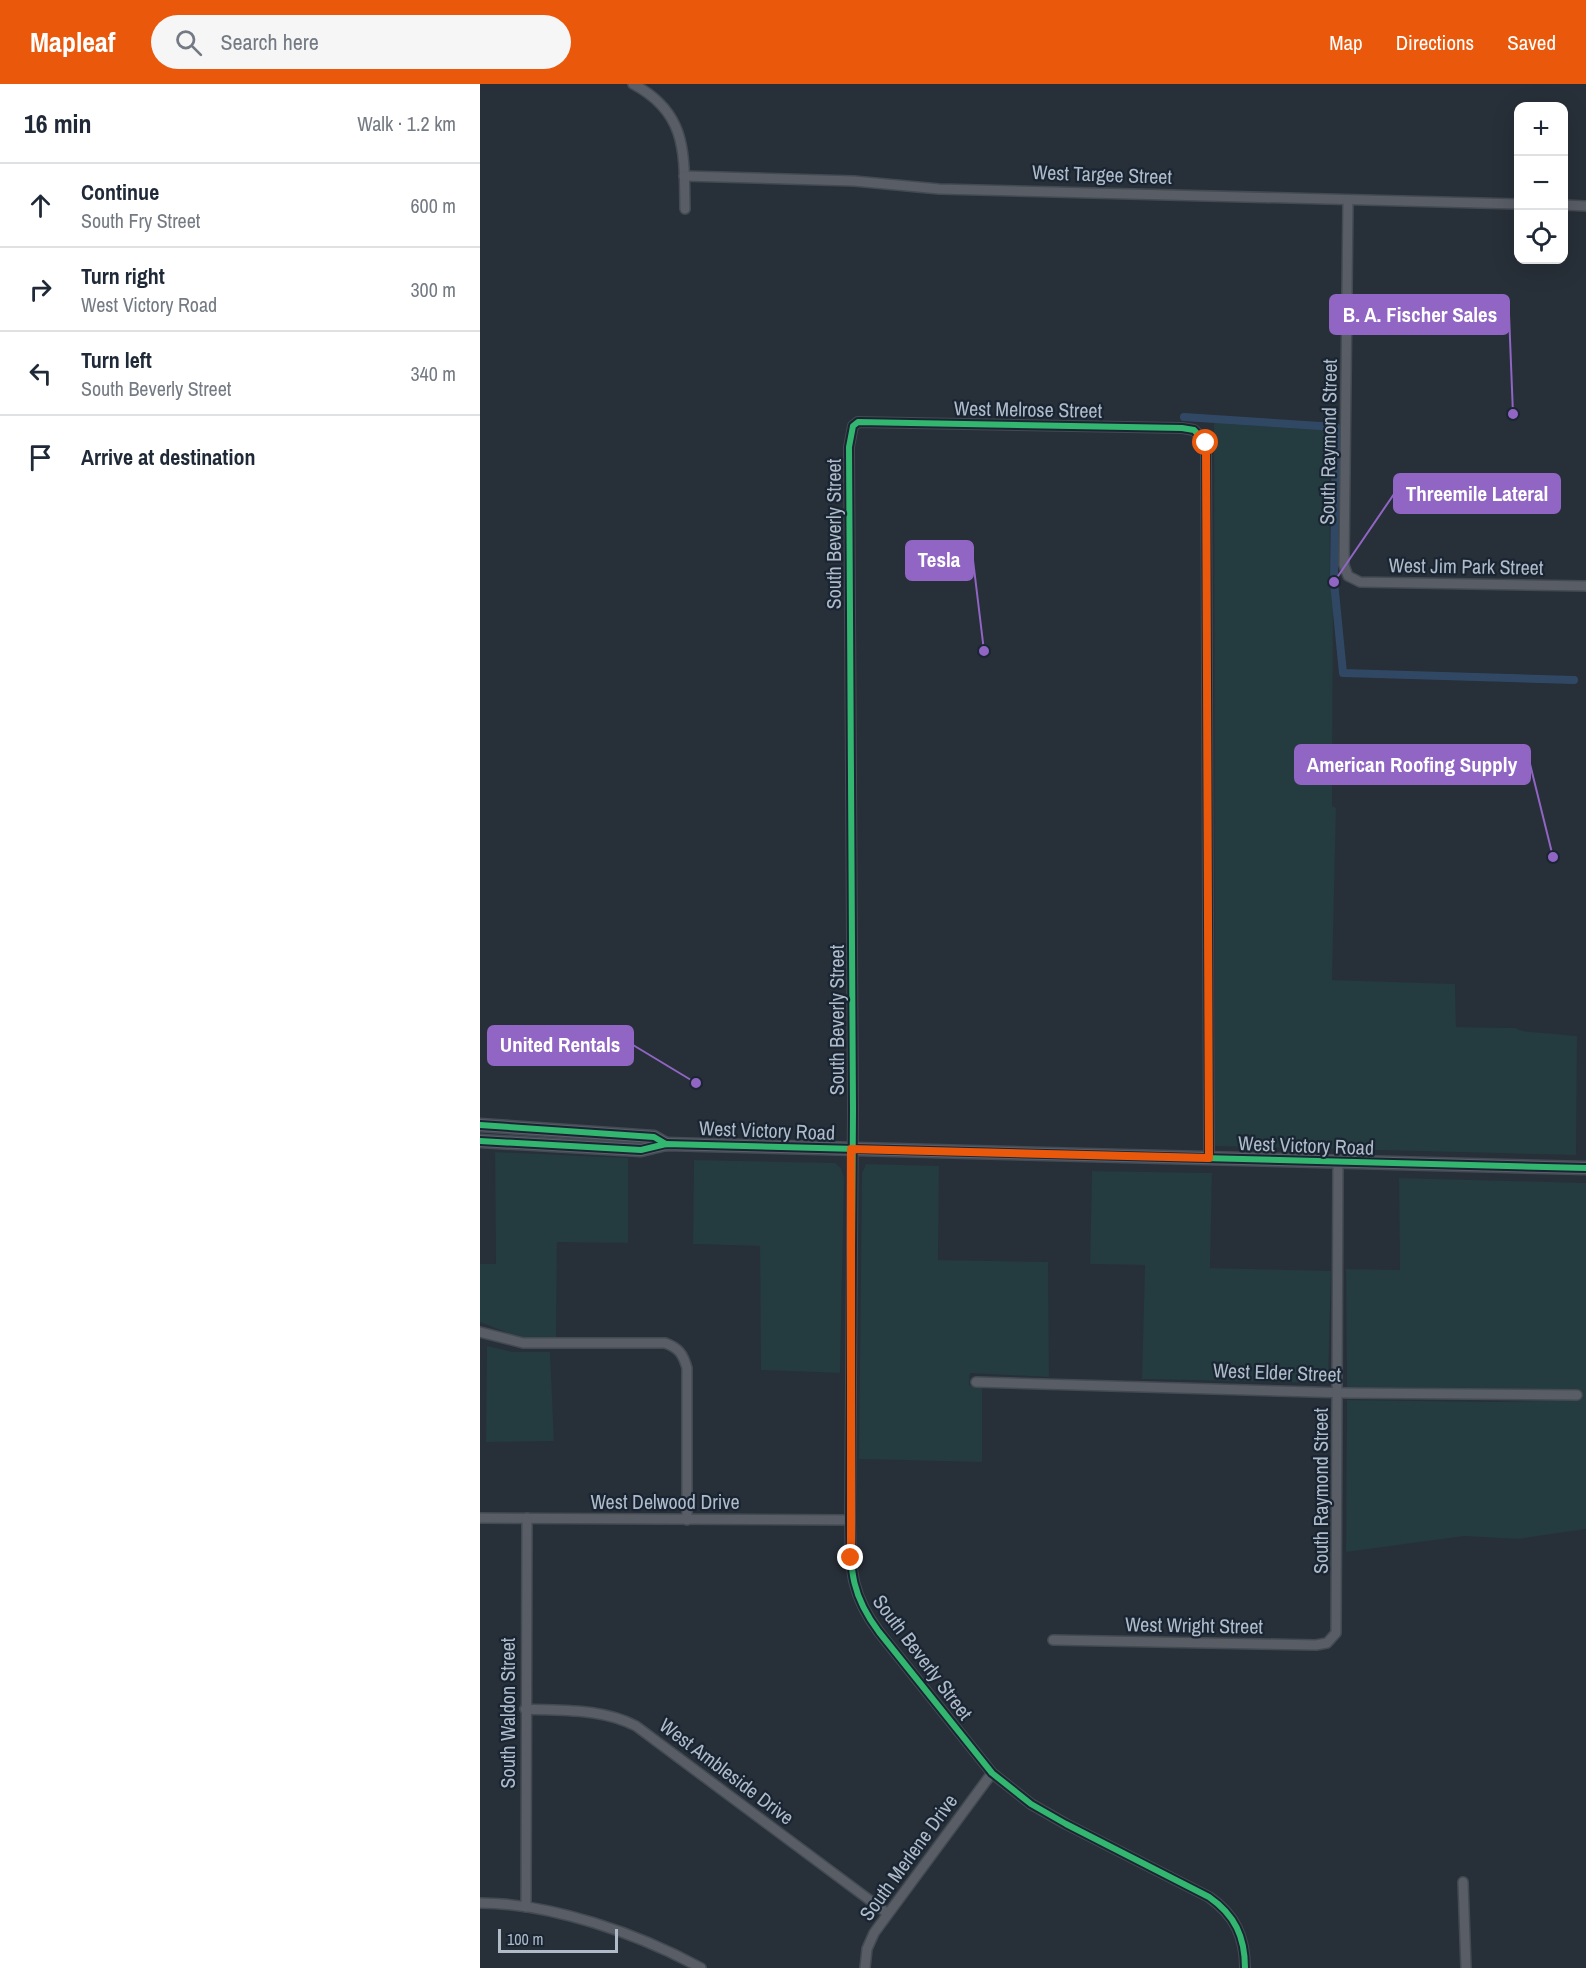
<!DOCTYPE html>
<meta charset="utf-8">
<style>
body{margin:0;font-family:"Archivo Narrow",sans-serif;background:#f6f6f7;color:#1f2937}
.controls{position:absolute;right:18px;top:18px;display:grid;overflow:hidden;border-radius:12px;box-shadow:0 6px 24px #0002}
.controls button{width:54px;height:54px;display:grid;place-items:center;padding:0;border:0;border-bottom:2px solid #e0e1e3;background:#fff;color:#1f2937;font:30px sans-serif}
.scale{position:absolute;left:18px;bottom:15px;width:120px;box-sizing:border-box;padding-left:6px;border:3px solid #b0bbca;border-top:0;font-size:16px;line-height:21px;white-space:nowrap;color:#b0bbca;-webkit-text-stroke:4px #1a2533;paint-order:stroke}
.stop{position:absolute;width:18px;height:18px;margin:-14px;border:4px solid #ea580c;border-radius:50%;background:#fff}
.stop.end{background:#ea580c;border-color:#fff;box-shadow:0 2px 6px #0008}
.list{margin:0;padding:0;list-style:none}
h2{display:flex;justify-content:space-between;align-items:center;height:78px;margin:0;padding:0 24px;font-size:26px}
h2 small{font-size:20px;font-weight:400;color:#747a83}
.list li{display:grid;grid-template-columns:39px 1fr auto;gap:18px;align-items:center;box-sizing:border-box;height:84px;padding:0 24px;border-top:2px solid #e0e1e3}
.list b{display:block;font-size:22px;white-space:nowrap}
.list p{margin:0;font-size:20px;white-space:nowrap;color:#747a83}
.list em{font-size:20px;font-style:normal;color:#747a83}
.icon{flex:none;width:33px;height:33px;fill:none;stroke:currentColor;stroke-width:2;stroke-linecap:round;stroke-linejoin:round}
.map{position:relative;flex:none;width:1106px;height:1884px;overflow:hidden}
header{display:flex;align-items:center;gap:36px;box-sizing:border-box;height:84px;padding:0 30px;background:#ea580c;color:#fff}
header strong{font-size:28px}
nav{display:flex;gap:33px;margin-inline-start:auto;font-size:21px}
.search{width:420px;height:54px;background:#f6f6f7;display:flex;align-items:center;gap:15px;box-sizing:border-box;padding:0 21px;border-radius:33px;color:#747a83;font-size:22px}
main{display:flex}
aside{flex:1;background:#fff}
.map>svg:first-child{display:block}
.green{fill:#243b3f}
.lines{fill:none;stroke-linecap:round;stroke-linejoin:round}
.canal{stroke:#314864;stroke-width:8}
.minor-casing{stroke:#444a51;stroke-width:12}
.major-casing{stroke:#444b54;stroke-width:15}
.minor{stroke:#585d66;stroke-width:9}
.major{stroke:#5a5f68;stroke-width:12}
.cycleway-casing{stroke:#1a2533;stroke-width:10}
.cycleway{stroke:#33b770;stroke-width:6}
.route{stroke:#ea580c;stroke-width:8}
.labels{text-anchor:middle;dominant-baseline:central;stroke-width:4.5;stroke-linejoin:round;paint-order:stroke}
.street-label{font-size:20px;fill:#b0bbca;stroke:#1a2533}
.leader{fill:none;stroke:#9065c3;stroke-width:2}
.callout-dot{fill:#9065c3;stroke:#1a2533;stroke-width:2}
.callout{fill:#9065c3;stroke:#9065c3;stroke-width:2}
.callout-label{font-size:21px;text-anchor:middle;font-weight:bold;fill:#fff}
</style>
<header>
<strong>Mapleaf</strong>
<div class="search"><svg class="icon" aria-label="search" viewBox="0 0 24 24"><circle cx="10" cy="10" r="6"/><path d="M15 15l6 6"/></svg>Search here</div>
<nav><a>Map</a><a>Directions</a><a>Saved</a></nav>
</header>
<main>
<aside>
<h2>16 min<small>Walk · 1.2 km</small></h2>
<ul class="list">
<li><svg class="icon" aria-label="ahead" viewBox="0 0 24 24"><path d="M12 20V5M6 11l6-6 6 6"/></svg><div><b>Continue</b><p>South Fry Street</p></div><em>600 m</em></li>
<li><svg class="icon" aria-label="right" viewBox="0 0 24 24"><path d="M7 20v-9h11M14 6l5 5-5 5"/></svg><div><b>Turn right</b><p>West Victory Road</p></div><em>300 m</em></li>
<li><svg class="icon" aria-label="left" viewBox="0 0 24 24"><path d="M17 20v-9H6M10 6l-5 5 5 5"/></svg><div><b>Turn left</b><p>South Beverly Street</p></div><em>340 m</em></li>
<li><svg class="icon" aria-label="arrive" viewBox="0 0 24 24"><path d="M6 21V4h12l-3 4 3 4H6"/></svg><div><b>Arrive at destination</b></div></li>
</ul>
</aside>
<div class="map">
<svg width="1106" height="1884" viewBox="0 0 1106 1884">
<rect width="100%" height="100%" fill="#272f38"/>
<g class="green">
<polygon points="734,336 849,338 850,502 853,513 852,722 856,724 852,896 975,900 976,943 1035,944 1042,947 1097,952 1096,1071 735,1062"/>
<polygon points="15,1068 148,1074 148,1159 77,1158 76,1253 38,1253 0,1238 0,1180 16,1180"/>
<polygon points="214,1076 355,1079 361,1084 364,1094 360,1289 281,1286 280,1162 213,1160"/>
<polygon points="386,1080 459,1082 458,1176 568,1178 569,1293 490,1289 489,1301 502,1302 502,1378 379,1375 382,1089"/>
<polygon points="612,1087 732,1089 730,1184 851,1187 848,1299 662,1295 665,1181 610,1180"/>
<polygon points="919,1094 1106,1099 1106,1445 1038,1455 984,1452 866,1468 867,1316 1015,1318 1101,1316 1100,1306 867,1303 866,1185 920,1186"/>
<polygon points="7,1262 33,1268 70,1268 74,1357 6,1358"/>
</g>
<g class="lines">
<polyline class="canal" points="704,333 856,343 854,498 863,589 1094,596"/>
<g class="minor-casing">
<g id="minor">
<path d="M153,0C208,29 204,70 205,125"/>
<polyline points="204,92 374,97 459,105 1038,120"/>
<polyline points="868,116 864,481 868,492 880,498 1106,502"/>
<polyline points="1084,121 1106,122"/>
<path d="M729,1074L726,359L714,346L702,344L378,338L373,342L369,363L373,1026L370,1436C371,1484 369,1508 399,1548L512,1689L551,1720L586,1740L729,1813C755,1831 765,1853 765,1884"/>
<path d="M0,1248L43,1259H185C199,1264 203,1270 207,1284V1436"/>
<polyline points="496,1298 868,1309 1097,1311"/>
<polyline points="0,1434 370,1436"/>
<polyline points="573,1556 836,1561 847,1559 856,1549 858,1078"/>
<path d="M45,1625C83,1627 121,1624 156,1642L407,1829"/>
<polyline points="983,1798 986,1884"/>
<path d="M0,1819C71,1819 159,1850 221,1884"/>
<polyline points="46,1823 47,1434"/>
<polyline points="385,1884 387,1865 394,1849 512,1689"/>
</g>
</g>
<g class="major-casing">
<g id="major">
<polyline points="0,1041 174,1053 186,1060"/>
<polyline points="0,1057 161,1066 186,1060 1106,1084"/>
</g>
</g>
<use href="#minor" class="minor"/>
<use href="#major" class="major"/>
<g class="cycleway-casing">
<g id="cycleway">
<polyline points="0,1041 174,1053 186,1060"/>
<polyline points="0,1057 161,1066 186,1060 1106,1084"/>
<path d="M729,1074L726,359L714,346L702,344L378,338L373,342L369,363L373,1026L370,1436C371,1484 369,1508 399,1548L512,1689L551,1720L586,1740L729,1813C755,1831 765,1853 765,1884"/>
</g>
</g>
<use href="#cycleway" class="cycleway"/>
</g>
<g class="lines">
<polyline class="route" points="371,1474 371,1065 729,1074 726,359"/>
</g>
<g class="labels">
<g class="street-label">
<text transform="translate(622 90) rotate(2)">West Targee Street</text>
<text transform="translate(548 325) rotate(1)">West Melrose Street</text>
<text transform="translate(848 358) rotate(-89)">South Raymond Street</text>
<text transform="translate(353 450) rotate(-90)">South Beverly Street</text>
<text transform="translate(986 482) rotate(1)">West Jim Park Street</text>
<text transform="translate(356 936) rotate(-90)">South Beverly Street</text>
<text transform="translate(287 1046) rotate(2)">West Victory Road</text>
<text transform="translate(826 1061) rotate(2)">West Victory Road</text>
<text transform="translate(797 1288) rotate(2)">West Elder Street</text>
<text transform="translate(840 1407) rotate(-90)">South Raymond Street</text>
<text x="185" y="1417">West Delwood Drive</text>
<text transform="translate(714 1541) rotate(1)">West Wright Street</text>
<text transform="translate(443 1573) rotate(53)">South Beverly Street</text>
<text transform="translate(27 1629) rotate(-90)">South Waldon Street</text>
<text transform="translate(247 1687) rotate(37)">West Ambleside Drive</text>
<text transform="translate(428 1773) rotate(-54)">South Merlene Drive</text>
</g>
</g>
<path class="leader" d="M1033 330L1029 230M854 498L914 410M504 567L493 476M1073 773L1050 680M216 999L153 961"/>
<g class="callout-dot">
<circle cx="1033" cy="330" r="6"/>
<circle cx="854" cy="498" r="6"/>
<circle cx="504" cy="567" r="6"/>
<circle cx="1073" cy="773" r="6"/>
<circle cx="216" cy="999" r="6"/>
</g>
<g class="callout">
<rect x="850" y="211" width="179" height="39" rx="6"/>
<rect x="914" y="390" width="166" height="39" rx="6"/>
<rect x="426" y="457" width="67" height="39" rx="6"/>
<rect x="815" y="661" width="235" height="39" rx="6"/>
<rect x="8" y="942" width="145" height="39" rx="6"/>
</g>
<g class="callout-label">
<text x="940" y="238">B. A. Fischer Sales</text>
<text x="997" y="417">Threemile Lateral</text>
<text x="459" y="483">Tesla</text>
<text x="932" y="688">American Roofing Supply</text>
<text x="80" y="968">United Rentals</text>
</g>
</svg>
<div class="controls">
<button>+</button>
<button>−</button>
<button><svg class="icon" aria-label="locate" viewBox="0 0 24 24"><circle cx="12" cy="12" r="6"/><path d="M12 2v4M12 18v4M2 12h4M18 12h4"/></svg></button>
</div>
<div class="scale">100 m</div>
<div class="stop" style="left:726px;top:359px"></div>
<div class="stop end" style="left:371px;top:1474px"></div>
</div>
</main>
